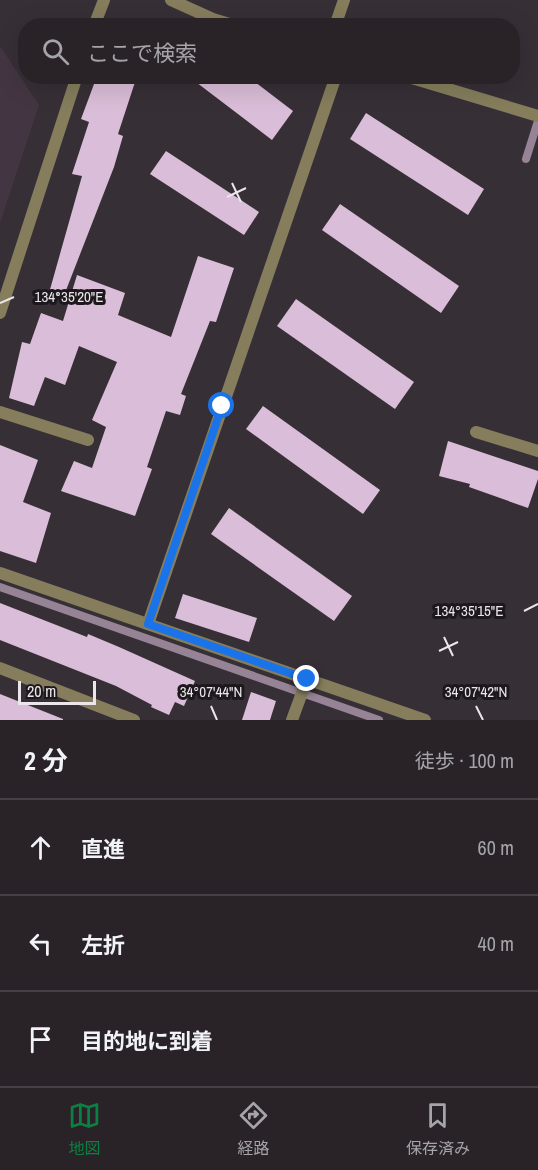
<!DOCTYPE html>
<html lang="ja">
<meta charset="utf-8">
<style>
body{margin:0;font-family:"Archivo Narrow","Noto Sans JP",sans-serif;background:#312b30;color:#f1f3f6}
.scale{position:absolute;left:18px;bottom:15px;width:78px;box-sizing:border-box;padding-left:6px;border:3px solid #ebe6ea;border-top:0;font-size:16px;line-height:21px;white-space:nowrap;color:#ebe6ea;-webkit-text-stroke:4px #1c181c;paint-order:stroke}
.stop{position:absolute;width:18px;height:18px;margin:-14px;border:4px solid #1a73e8;border-radius:50%;background:#fff}
.stop.end{background:#1a73e8;border-color:#fff;box-shadow:0 2px 6px #0008}
.list{margin:0;padding:0;list-style:none}
h2{display:flex;justify-content:space-between;align-items:center;height:78px;margin:0;padding:0 24px;font-size:26px}
h2 small{font-size:20px;font-weight:400;color:#a5a4a8}
.list li{display:grid;grid-template-columns:39px 1fr auto;gap:18px;align-items:center;box-sizing:border-box;height:96px;padding:0 24px;border-top:2px solid #454045}
.list b{display:block;font-size:22px;white-space:nowrap}
.list em{font-size:20px;font-style:normal;color:#a5a4a8}
.icon{flex:none;width:33px;height:33px;fill:none;stroke:currentColor;stroke-width:2;stroke-linecap:round;stroke-linejoin:round}
.map{position:relative;flex:none;width:538px;height:720px;overflow:hidden}
.search{position:absolute;background:#292328;box-shadow:0 6px 24px #0002;left:18px;right:18px;top:18px;height:66px;display:flex;align-items:center;gap:15px;box-sizing:border-box;padding:0 21px;border-radius:24px;color:#a5a4a8;font-size:22px}
.sheet{height:366px;background:#292328}
nav{display:flex;justify-content:space-around;align-items:center;box-sizing:border-box;height:84px;border-top:2px solid #454045;background:#292328;font-size:16px;color:#a5a4a8}
nav a{display:grid;justify-items:center;gap:3px}
nav .on{color:#0b8043}
.map>svg:first-child{display:block}
.built{fill:#433642}
.lines{fill:none;stroke-linecap:round;stroke-linejoin:round}
.stream{stroke:#968395;stroke-width:8}
.building{fill:#dabdd8}
.service{stroke:#857d5c;stroke-width:12}
.minor{stroke:#857d5c;stroke-width:12}
.route{stroke:#1a73e8;stroke-width:8}
.ticks{fill:none;stroke:#ebe6ea;stroke-width:2}
.ticks-label{font-size:15px;text-anchor:middle;fill:#ebe6ea;stroke:#1c181c;stroke-width:6;stroke-linejoin:round;paint-order:stroke}
</style>
<div class="map">
<svg width="538" height="720" viewBox="0 0 538 720">
<rect width="100%" height="100%" fill="#372f36"/>
<polygon class="built" points="0,46 39,105 0,223"/>
<g class="lines">
<g class="stream">
<polyline points="526,159 538,121"/>
<polyline points="0,587 379,720"/>
</g>
</g>
<g class="building">
<polygon points="97,76 137,76 118,134 123,136 114,167 63,298 49,293 82,176 72,174 89,122 81,119"/>
<polygon points="188,76 247,76 293,111 272,140"/>
<polygon points="366,113 484,189 468,215 350,139"/>
<polygon points="166,151 259,212 244,235 150,174"/>
<polygon points="340,204 459,286 441,313 322,230"/>
<polygon points="198,256 234,268 216,322 210,321 181,394 186,396 180,415 166,411 147,467 152,469 135,516 61,491 74,461 92,468 106,427 92,420 117,362 79,346 65,385 45,377 34,406 9,398 22,342 30,344 41,313 63,321 77,275 125,293 118,315 171,337"/>
<polygon points="296,299 414,382 395,409 277,326"/>
<polygon points="263,406 380,490 363,514 246,429"/>
<polygon points="448,441 538,471 538,479 528,508 469,487 470,484 439,476"/>
<polygon points="0,445 38,460 23,502 51,513 36,563 0,551"/>
<polygon points="229,508 352,596 334,621 211,534"/>
<polygon points="183,594 257,618 249,642 175,618"/>
<polygon points="0,603 87,637 88,634 119,647 195,681 184,706 175,702 169,715 151,707 152,705 116,686 0,640"/>
<polygon points="251,692 276,701 270,720 242,720"/>
<polygon points="0,694 63,719 63,720 0,720"/>
</g>
<g class="lines">
<g class="service">
<polyline points="0,412 88,440"/>
<polyline points="476,432 538,451"/>
</g>
<g class="minor">
<polyline points="171,0 213,19 236,26"/>
<polyline points="94,26 104,0"/>
<polyline points="335,26 344,0"/>
<polyline points="405,76 538,116"/>
<polyline points="0,313 77,76"/>
<polyline points="0,573 425,720"/>
<polyline points="148,624 336,76"/>
<polyline points="0,668 134,720"/>
<polyline points="292,720 307,679"/>
</g>
</g>
<g class="lines">
<polyline class="route" points="222,406 148,624 307,679"/>
</g>
<path class="ticks" d="M232,183L241,202M227,197L246,188M0,303L14,297M524,611L538,604M444,637L453,656M439,651L458,642M211,706L217,720M476,706L483,720"/>
<g class="ticks-label">
<text x="69" y="302">134°35'20"E</text>
<text x="469" y="616">134°35'15"E</text>
<text x="211" y="697">34°07'44"N</text>
<text x="476" y="697">34°07'42"N</text>
</g>
</svg>
<div class="scale">20 m</div>
<div class="stop" style="left:222px;top:406px"></div>
<div class="stop end" style="left:307px;top:679px"></div>
<div class="search"><svg class="icon" aria-label="search" viewBox="0 0 24 24"><circle cx="10" cy="10" r="6"/><path d="M15 15l6 6"/></svg>ここで検索</div>
</div>
<section class="sheet">
<h2>2 分<small>徒歩 · 100 m</small></h2>
<ul class="list">
<li><svg class="icon" aria-label="ahead" viewBox="0 0 24 24"><path d="M12 20V5M6 11l6-6 6 6"/></svg><div><b>直進</b></div><em>60 m</em></li>
<li><svg class="icon" aria-label="left" viewBox="0 0 24 24"><path d="M17 20v-9H6M10 6l-5 5 5 5"/></svg><div><b>左折</b></div><em>40 m</em></li>
<li><svg class="icon" aria-label="arrive" viewBox="0 0 24 24"><path d="M6 21V4h12l-3 4 3 4H6"/></svg><div><b>目的地に到着</b></div></li>
</ul>
</section>
<nav>
<a class="on"><svg class="icon" aria-label="map" viewBox="0 0 24 24"><path d="M3 6l6-2 6 2 6-2v14l-6 2-6-2-6 2zM9 4v14M15 6v14"/></svg>地図</a>
<a><svg class="icon" aria-label="directions" viewBox="0 0 24 24"><path d="M12 3l9 9-9 9-9-9zM9 14v-3h6M13 9l2 2-2 2"/></svg>経路</a>
<a><svg class="icon" aria-label="saved" viewBox="0 0 24 24"><path d="M7 4h10v16l-5-4-5 4z"/></svg>保存済み</a>
</nav>
